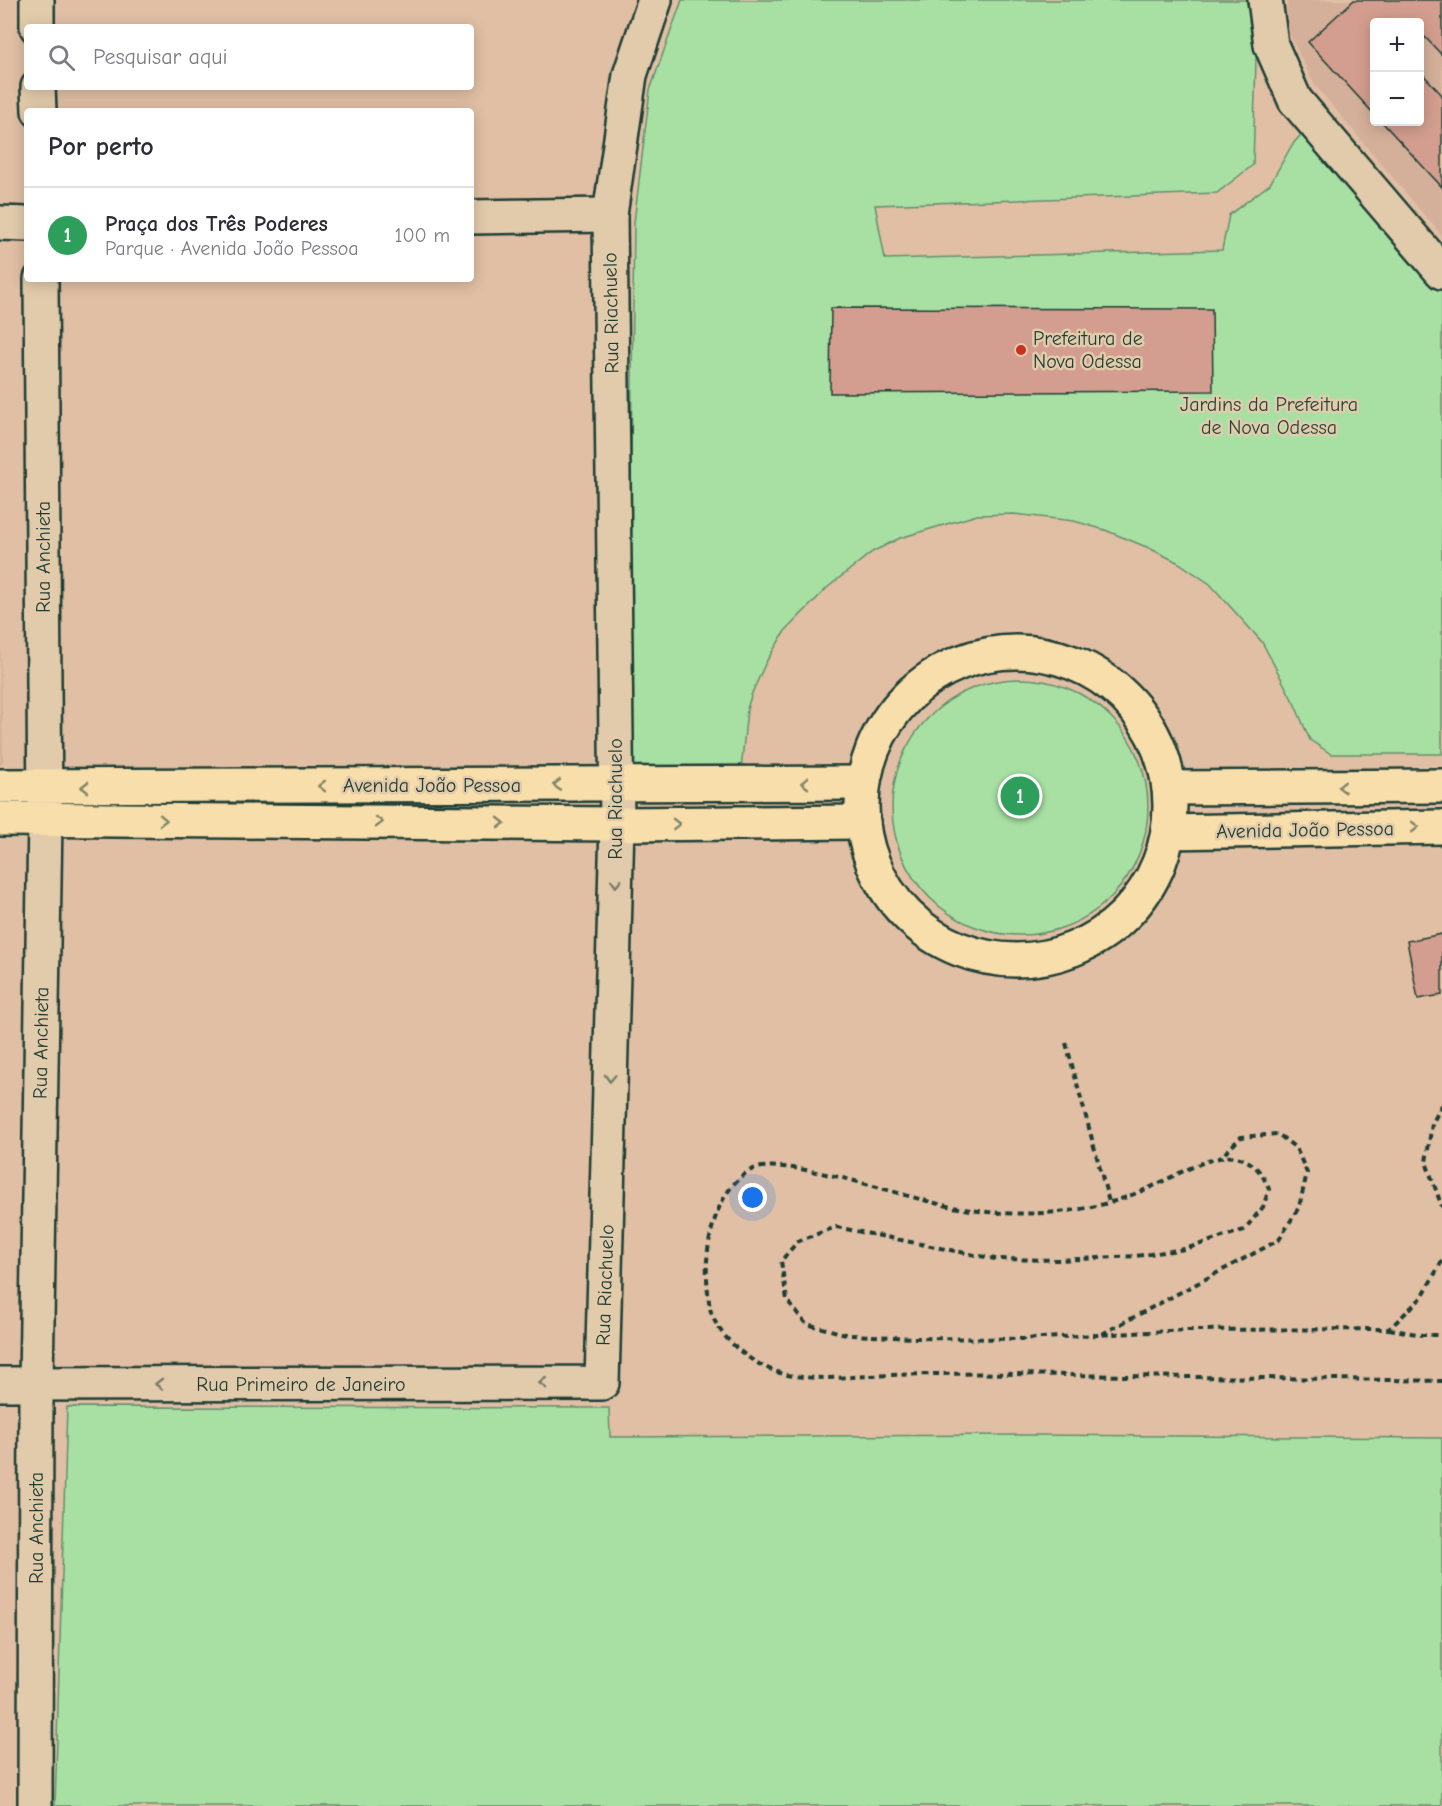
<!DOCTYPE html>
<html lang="pt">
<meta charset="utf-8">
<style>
body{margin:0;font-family:"Comic Neue",sans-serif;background:#f7f7f7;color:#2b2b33}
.controls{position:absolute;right:18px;top:18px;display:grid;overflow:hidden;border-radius:6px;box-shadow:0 3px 15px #0003}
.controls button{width:54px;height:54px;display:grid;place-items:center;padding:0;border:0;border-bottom:2px solid #e1e1e2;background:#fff;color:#2b2b33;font:30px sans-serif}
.you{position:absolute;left:753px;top:1198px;width:21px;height:21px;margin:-15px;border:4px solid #fff;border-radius:50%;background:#1a73e8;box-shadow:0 0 0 9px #1a73e833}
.badge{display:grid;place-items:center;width:39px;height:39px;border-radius:50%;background:#c8321e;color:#fff;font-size:20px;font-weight:700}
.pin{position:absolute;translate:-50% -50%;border:3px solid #fff;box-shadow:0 2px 6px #0006}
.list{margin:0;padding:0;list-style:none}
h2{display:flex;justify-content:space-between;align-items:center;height:78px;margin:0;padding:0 24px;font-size:26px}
h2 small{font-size:20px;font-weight:400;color:#7c7c81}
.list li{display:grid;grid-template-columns:39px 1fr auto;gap:18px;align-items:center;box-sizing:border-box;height:96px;padding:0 24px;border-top:2px solid #e1e1e2}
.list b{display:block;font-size:22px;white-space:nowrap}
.list p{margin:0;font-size:20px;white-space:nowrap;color:#7c7c81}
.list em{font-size:20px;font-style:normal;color:#7c7c81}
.icon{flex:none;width:33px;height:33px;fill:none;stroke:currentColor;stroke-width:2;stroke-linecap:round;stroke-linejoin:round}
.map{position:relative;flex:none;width:1442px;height:1806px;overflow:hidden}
.search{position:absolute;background:#fff;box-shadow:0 3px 15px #0003;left:24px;top:24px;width:450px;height:66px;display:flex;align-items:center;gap:15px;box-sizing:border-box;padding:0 21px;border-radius:6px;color:#7c7c81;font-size:22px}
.panel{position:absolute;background:#fff;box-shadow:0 3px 15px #0003;left:24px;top:108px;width:450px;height:174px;border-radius:6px}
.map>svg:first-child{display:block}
.built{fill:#d4b09a;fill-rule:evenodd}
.green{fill:#a8e0a4;stroke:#648e6c;stroke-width:1.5}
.building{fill:#d39e8f;stroke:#1f3d34;stroke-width:1.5}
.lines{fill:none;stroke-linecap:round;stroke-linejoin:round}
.minor-casing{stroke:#1f3d34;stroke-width:38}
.major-casing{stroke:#1f3d34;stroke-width:38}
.path{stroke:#1f3d34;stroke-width:4;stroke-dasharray:6 4.5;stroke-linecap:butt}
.minor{stroke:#e2cbab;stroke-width:33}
.major{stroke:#f8deab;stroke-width:33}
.oneway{stroke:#81856a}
.oneway2{stroke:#777d6a}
.poi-dot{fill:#c8321e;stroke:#e2cbab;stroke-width:2}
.labels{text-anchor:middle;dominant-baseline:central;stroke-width:5;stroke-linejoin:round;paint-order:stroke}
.street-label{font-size:20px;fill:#1f3d34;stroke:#e2cbab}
.poi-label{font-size:20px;fill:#1f3d34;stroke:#e2cbab;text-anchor:start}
.park-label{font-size:20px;fill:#26453a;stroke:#e2cbab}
</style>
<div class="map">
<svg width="1442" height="1806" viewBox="0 0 1442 1806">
<rect width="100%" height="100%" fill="#e0bfa4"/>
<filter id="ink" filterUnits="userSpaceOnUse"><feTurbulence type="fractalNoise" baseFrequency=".0167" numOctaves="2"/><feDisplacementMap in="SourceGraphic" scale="12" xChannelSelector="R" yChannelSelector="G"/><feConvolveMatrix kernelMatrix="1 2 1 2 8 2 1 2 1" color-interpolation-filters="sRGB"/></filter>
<g filter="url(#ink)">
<g class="built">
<path d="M1287,0H1442V236L1314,84L1286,27ZM1374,22H1420V122H1374Z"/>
<polygon points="0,623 3,761 0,766"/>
</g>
<g class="green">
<polygon points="682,0 1255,0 1256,58 1253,165 1217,193 875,205 885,259 1222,250 1229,215 1270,184 1292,145 1307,128 1442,287 1442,754 1331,754 1310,740 1295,705 1262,642 1210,584 1179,563 1149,548 1105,530 1074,521 1014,514 977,515 900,538 872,552 827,588 785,631 766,662 752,693 747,709 741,771 627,771 634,223 650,90"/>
<circle cx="1020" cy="807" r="128"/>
<polygon points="67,1407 609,1408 610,1437 1031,1435 1442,1438 1442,1806 55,1806"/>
</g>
<g class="building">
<polygon points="1354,0 1442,0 1442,55 1425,37 1420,42 1420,22 1374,22 1374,114 1308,42"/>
<polygon points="1420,71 1442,95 1442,187 1382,122 1420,122"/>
<polygon points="831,308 1212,309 1213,391 830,393"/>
<polygon points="1442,934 1442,995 1418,999 1407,941"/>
</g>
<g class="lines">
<g class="minor-casing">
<g id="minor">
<polyline points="37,0 37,27"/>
<polyline points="1265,0 1271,45 1295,100 1442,272"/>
<polyline points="38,87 39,111"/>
<polyline points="471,217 610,215"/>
<polyline points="0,223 27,224"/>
<polyline points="0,1384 602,1383 617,824 610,215 630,75 655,0"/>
<polyline points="35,1806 36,1384 45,819 41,279"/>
</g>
</g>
<g class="major-casing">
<g id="major">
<circle cx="1016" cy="806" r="154"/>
<polyline points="0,786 863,783"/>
<polyline points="1169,788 1442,786"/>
<polyline points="0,819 617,824 863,822"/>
<polyline points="1168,832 1442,827"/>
</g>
</g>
<g class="path">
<polyline points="1066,1043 1109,1202"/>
<polyline points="1442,1105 1432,1124 1426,1162 1442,1207"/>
<path d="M1442,1261L1422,1297L1389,1329L1187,1330L1024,1339L913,1338L850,1335L806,1324L787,1300L781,1261L798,1241L836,1227L995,1259L1060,1260L1136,1256L1185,1249L1244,1230L1263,1207L1269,1189C1263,1175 1256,1163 1240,1158C1215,1150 1167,1181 1144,1190C1113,1204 1079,1211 1045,1213C1009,1215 970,1212 935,1203C899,1195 779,1153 749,1171C720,1189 709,1229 707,1261C706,1271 708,1303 711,1312C721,1342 758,1369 788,1375C819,1381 859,1376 891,1375C932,1374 974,1373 1016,1374C1158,1377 1300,1378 1442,1381"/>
<polyline points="1389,1329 1422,1335 1442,1335"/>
<polyline points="1102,1334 1279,1240 1299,1207 1307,1173 1296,1148 1278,1134 1241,1137 1221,1157"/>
</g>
<use href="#minor" class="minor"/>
<use href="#major" class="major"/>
</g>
<defs><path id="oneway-chevron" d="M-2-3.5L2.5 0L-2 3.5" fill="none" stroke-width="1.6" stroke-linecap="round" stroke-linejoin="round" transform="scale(1.5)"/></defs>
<g class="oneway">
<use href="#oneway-chevron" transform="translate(805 783) rotate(180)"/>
<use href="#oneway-chevron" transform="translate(557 785) rotate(180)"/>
<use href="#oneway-chevron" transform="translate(322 786) rotate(180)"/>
<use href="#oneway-chevron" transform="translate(85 787) rotate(180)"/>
<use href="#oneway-chevron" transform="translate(1342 787) rotate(179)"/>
<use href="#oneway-chevron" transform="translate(163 820) rotate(1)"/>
<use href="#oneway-chevron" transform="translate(379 822) rotate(1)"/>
<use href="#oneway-chevron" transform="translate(501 823)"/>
<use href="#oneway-chevron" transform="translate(676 824) rotate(-1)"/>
<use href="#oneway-chevron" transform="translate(1415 827) rotate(-1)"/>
</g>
<g class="oneway2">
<use href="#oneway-chevron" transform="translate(616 883) rotate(92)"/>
<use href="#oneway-chevron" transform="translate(610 1078) rotate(92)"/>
<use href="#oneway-chevron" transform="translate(543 1383) rotate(180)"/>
<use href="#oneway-chevron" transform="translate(159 1384) rotate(180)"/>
</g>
</g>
<circle class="poi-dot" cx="1021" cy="350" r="6"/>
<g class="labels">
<g class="street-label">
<text transform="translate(611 313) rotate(-91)">Rua Riachuelo</text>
<text transform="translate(43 557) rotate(-90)">Rua Anchieta</text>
<text x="432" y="785">Avenida João Pessoa</text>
<text transform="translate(615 799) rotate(-90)">Rua Riachuelo</text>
<text transform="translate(1305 830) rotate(-1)">Avenida João Pessoa</text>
<text transform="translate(41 1043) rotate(-89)">Rua Anchieta</text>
<text transform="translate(605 1285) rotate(-88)">Rua Riachuelo</text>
<text x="301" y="1384">Rua Primeiro de Janeiro</text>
<text transform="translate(36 1528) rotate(-90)">Rua Anchieta</text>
</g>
<g class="poi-label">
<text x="1033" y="338">Prefeitura de<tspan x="1033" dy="23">Nova Odessa</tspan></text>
</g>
<g class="park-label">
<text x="1269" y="404">Jardins da Prefeitura<tspan x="1269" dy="23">de Nova Odessa</tspan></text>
</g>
</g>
</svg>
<div class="controls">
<button>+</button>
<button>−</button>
</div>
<div class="you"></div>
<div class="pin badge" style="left:1020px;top:796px;background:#2e9e5b">1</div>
<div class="search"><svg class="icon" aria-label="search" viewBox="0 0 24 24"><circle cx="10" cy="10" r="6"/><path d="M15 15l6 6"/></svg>Pesquisar aqui</div>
<section class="panel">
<h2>Por perto<small></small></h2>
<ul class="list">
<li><span class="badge" style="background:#2e9e5b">1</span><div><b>Praça dos Três Poderes</b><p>Parque · Avenida João Pessoa</p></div><em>100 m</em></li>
</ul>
</section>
</div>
